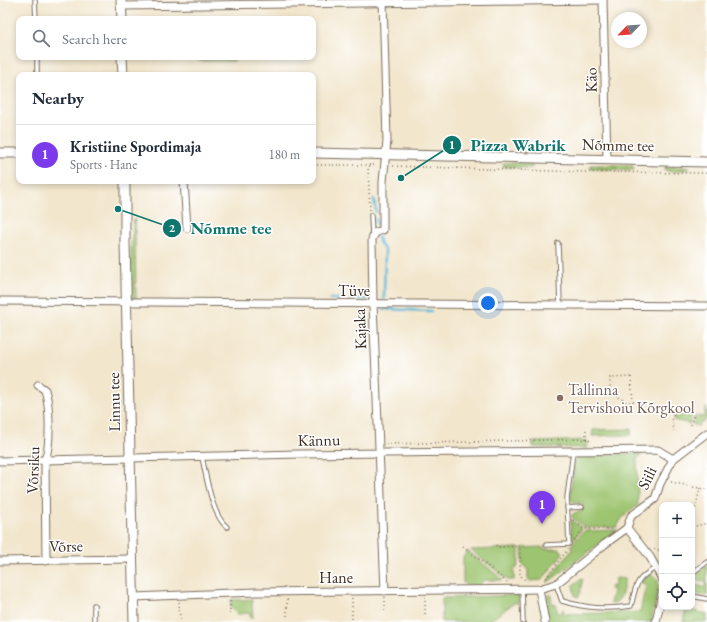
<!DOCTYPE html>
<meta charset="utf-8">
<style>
body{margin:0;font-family:"EB Garamond",serif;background:#f2f2f3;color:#1f2937}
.controls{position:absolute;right:12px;bottom:12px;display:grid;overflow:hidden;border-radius:8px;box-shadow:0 2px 6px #0003}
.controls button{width:36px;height:36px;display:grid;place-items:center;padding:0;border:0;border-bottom:1px solid #e0e1e3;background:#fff;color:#1f2937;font:20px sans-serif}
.compass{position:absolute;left:611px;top:12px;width:36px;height:36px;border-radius:50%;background:#fff;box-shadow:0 2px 6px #0003;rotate:245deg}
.you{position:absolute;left:488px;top:303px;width:14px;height:14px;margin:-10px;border:3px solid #fff;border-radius:50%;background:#1a73e8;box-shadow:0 0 0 6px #1a73e833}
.badge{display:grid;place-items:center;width:26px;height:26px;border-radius:50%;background:#7c3aed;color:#fff;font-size:13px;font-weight:700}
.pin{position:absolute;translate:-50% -33px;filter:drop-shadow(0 1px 2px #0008)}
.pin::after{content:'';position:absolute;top:21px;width:14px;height:12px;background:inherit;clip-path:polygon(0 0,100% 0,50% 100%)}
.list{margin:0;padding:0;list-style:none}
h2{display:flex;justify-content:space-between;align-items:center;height:52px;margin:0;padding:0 16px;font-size:17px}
h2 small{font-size:13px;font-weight:400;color:#747a83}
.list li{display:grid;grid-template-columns:26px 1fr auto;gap:12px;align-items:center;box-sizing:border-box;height:60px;padding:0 16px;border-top:1px solid #e0e1e3}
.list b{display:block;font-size:15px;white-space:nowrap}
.list p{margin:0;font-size:13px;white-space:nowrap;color:#747a83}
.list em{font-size:13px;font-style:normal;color:#747a83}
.icon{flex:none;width:22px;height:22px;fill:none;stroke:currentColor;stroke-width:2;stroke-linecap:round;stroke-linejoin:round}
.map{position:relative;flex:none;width:707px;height:622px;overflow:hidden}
.search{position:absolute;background:#fff;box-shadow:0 2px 6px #0003;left:16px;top:16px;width:300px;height:44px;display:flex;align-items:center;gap:10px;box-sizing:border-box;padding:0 14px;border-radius:8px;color:#747a83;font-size:15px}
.panel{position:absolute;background:#fff;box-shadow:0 2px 6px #0003;left:16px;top:72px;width:300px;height:112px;border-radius:8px}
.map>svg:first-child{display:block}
.green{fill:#9dc46f;stroke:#6c7746}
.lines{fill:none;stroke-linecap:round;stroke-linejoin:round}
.stream{stroke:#5bb6d9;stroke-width:2.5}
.service-casing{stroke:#7b6c5b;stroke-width:5.5}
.minor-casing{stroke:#7b6c5b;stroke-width:9}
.tertiary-casing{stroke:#7b6c5b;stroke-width:11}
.path{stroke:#7b6c5b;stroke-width:1.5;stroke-dasharray:1 3;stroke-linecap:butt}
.service{stroke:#fff;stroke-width:3.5}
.minor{stroke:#fff;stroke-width:7}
.tertiary{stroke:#fff;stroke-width:9}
.education-dot{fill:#8d6e63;stroke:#fff;stroke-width:1.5}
.labels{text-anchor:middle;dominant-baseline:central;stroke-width:3;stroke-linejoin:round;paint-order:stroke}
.street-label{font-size:16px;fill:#3b2a1e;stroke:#fff}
.education-label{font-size:16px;fill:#785e54;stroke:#fff;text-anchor:start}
.leader{fill:none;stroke:#0f766e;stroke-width:1.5}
.callout-dot{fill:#0f766e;stroke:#fff;stroke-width:1.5}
.mark-label{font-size:12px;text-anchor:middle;font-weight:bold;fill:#fff}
.callout-label{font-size:17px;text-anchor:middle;font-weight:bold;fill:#0f766e;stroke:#fff;stroke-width:3;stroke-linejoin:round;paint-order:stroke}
</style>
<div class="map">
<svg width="707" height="622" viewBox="0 0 707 622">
<rect width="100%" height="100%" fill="#fff"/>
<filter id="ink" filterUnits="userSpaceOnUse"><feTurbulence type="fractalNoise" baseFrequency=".025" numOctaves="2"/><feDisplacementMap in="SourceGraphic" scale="8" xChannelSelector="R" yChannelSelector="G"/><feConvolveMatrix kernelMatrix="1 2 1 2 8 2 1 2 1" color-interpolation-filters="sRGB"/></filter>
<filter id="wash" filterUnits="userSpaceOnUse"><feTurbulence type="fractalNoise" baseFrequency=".012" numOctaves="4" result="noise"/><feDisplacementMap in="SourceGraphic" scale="16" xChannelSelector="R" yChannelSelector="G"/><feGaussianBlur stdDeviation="0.9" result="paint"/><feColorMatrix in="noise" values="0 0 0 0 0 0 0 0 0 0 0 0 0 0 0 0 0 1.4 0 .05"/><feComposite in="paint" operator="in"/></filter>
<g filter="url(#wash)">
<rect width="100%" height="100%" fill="#f2e6cc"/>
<g class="green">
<rect x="199" y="57" width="35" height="4"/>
<polygon points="504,163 532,163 532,168 503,167"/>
<polygon points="591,165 632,165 634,170 591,169"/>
<path d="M665,167H689V169C680,170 674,174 665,170Z"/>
<polygon points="134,219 135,219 136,300 132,297 131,246"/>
<polygon points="706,407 707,419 698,426 693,425 695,416 704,417"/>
<polygon points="683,413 692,414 690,424 674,420 675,414 682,416"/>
<polygon points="631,429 631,435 592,436 593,430"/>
<polygon points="587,440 587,448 533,447 533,442"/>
<polygon points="639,453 641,456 637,457 638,505 622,518 617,527 585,528 571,516 574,513 582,511 582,503 574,503 570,498 574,463 578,456"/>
<polygon points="571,519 582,529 571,542"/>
<polygon points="617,530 547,583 550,577 572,550 571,545 584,531"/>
<polygon points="542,547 543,549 560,549 563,553 542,580 530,581 528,579 528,570 523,565 522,548"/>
<polygon points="519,548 519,561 517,568 514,569 514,580 508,580 471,550"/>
<polygon points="468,551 503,580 484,580 477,587 465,585 463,583 463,557"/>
<polygon points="707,566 707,596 692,593 692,584 704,587 707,585 704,580 701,581 692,578 692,577"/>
<polygon points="651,575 655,577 658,581 658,589 651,622 549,622 545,598 551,594 552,604 557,605 557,612 562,613 563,608 564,614 640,612 646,585 641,582 647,576"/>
<polygon points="583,578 579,597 575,596 573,585"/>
<path d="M616,578L625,579C622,591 623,602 610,604L613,590L610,589L611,586L614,587Z"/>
<polygon points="518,595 519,603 514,603 488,622 442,622 442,598"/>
<polygon points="252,599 253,618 250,618 250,613 237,614 231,608 231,600"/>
<polygon points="686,609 707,614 707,622 683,622"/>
</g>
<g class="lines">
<g class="stream">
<polyline points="374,199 376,212"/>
<polyline points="376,219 377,226"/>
<polyline points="378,236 379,242 385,251 384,299"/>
<polyline points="330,299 342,299"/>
<polyline points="351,299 368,299"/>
<polyline points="384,309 431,311"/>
</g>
</g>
</g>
<g filter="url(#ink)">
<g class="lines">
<g class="service-casing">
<g id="service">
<polyline points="35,0 36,19"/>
<polyline points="37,57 37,72"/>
<polyline points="371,215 372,236"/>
<polyline points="558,243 560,305"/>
<path d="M202,457C206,475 212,516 227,527"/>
<polyline points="567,508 582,507"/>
<polyline points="546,545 569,544 567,498 573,452"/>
<polyline points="692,573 707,562"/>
<path d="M556,584L562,601C586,608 606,610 631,606C636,585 636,578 656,568"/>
<polyline points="522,590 523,622"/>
<polyline points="692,596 707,599"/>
<polyline points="94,605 94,622"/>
</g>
</g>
<g class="minor-casing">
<g id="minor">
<polyline points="383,0 387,141 383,182 383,230 376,232 372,239 373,304 385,591"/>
<polyline points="603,0 607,160"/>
<polyline points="122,6 603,0"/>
<polyline points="184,181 187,228"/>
<polyline points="0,301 707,306"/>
<path d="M38,385L45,390C50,406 51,444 45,460L46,561"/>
<polyline points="0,461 299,454 658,450 673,459"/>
<polyline points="627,528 631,516 655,499 660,484 673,459 707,433"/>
<polyline points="627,528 650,557 662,579"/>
<polyline points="0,561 132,559"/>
<polyline points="539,589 545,622"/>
<polyline points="134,597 256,592 539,589 556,584 605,544 627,528"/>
<polyline points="656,622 662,593"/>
</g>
</g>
<g class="tertiary-casing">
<g id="tertiary">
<polyline points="121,0 122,19"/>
<polyline points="122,57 123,75"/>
<polyline points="0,153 19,153"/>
<polyline points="313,153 707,162"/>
<polyline points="125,181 125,242 134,622"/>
</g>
</g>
<g class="path">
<polyline points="313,165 377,165"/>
<polyline points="393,166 584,172 707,173"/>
<polyline points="370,210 368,168 371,164"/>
<polygon points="631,377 633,402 626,402 610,391 610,378"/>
<polyline points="674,411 672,421 674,431"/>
<polyline points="691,425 694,414"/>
<polyline points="586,430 586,439"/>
<polyline points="386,444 589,439 590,443"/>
<polyline points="671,482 689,486"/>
<polyline points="693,487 707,489"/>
<polyline points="573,520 584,529 612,529"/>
<polyline points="692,524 700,488"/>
<polyline points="692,527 707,523"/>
<polyline points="574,540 584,529"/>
<polyline points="496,545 497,547 520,546 520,575 527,582"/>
<polyline points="463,546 507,582"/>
<polyline points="654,549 662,551"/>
<polyline points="546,578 568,549"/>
<polyline points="385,597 385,612"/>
<polyline points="425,597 425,617"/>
<polyline points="352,598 352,620"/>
<polyline points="287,599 287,618"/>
<polyline points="230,601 230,615"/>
<polyline points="179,602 180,620"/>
</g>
<use href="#service" class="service"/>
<use href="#minor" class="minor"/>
<use href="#tertiary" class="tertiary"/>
</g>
</g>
<circle class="education-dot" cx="560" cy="398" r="4"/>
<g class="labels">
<g class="street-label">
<text transform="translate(591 80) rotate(-91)">Käo</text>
<text transform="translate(618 145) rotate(1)">Nõmme tee</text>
<text x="354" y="290">Tüve</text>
<text transform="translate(360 329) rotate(-92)">Kajaka</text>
<text transform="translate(114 402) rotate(-91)">Linnu tee</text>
<text transform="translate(319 440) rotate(-1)">Kännu</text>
<text transform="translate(33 470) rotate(-88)">Võrsiku</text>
<text transform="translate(647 478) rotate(-64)">Siili</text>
<text transform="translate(66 546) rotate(-1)">Võrse</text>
<text x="336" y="577">Hane</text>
</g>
<g class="education-label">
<text x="568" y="389">Tallinna<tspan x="568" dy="18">Tervishoiu Kõrgkool</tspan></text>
</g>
</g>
<path class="leader" d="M401 178L452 145M118 209L172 228"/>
<g class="callout-dot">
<circle cx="401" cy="178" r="4"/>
<circle cx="118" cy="209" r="4"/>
<circle cx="452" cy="145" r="10"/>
<circle cx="172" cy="228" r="10"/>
</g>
<g class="mark-label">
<text x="452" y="149">1</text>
<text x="172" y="232">2</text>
</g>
<g class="callout-label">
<text x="518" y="151">Pizza Wabrik</text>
<text x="231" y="234">Nõmme tee</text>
</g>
</svg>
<div class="controls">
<button>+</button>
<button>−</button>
<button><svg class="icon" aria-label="locate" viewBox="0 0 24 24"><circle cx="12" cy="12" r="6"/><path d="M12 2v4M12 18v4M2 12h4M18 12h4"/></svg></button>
</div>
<svg class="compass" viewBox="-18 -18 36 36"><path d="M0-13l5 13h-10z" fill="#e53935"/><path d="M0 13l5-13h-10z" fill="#747a83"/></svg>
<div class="you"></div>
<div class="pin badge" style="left:542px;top:524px">1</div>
<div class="search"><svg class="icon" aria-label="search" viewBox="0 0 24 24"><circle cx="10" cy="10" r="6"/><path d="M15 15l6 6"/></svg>Search here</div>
<section class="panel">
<h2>Nearby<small></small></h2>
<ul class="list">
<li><span class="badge">1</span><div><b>Kristiine Spordimaja</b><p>Sports · Hane</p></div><em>180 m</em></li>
</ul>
</section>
</div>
